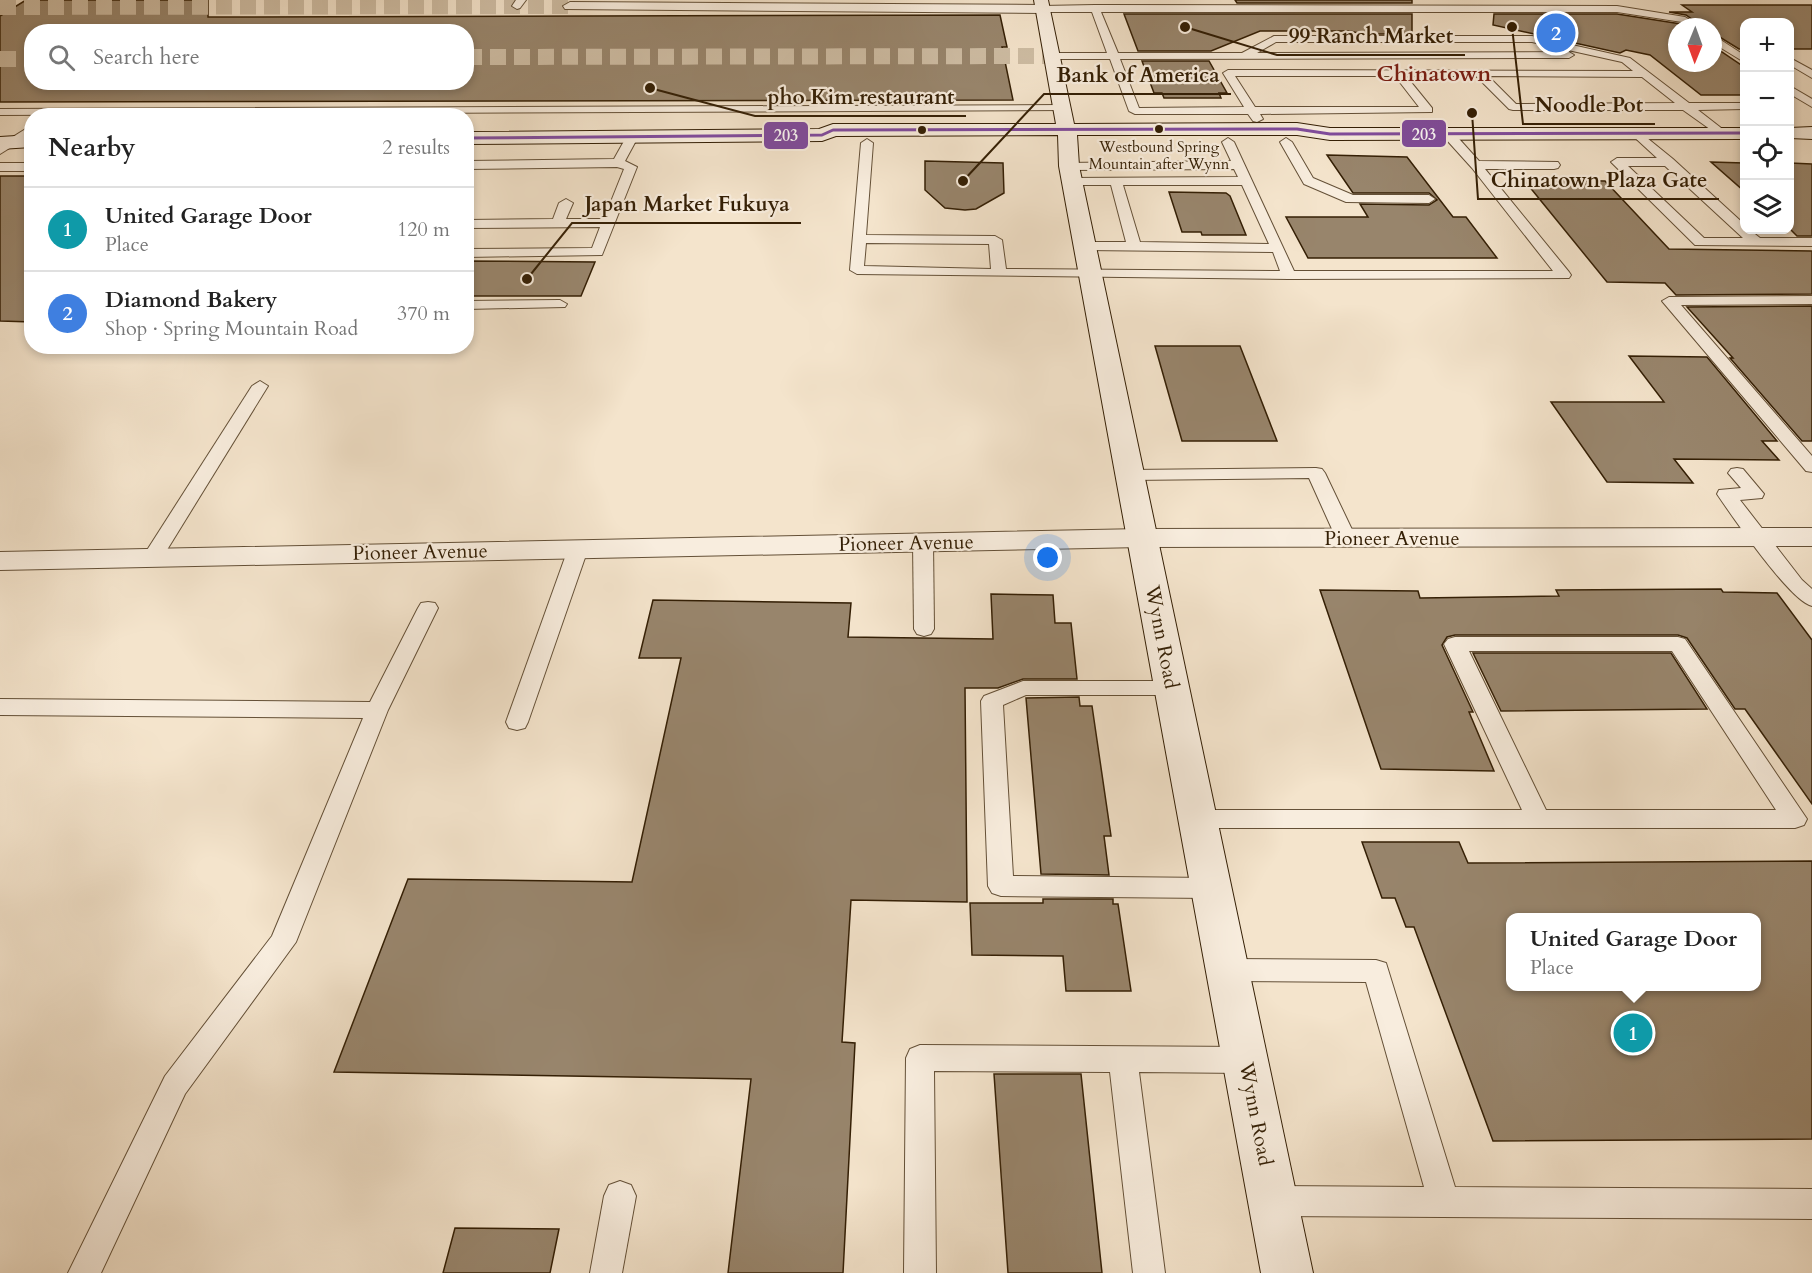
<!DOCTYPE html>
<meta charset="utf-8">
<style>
body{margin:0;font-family:Cardo,serif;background:#f2f2f2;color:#222}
.controls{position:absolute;right:18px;top:18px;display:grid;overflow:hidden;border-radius:12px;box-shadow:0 3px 9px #0003}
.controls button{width:54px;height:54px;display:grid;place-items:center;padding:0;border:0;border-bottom:2px solid #e0e0e0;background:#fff;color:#222;font:30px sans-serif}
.compass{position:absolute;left:1668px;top:18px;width:54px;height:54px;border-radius:50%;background:#fff;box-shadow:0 3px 9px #0003;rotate:181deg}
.you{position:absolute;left:1048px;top:558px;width:21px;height:21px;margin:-15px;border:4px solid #fff;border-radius:50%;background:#1a73e8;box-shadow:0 0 0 9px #1a73e833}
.badge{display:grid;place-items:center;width:39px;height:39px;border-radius:50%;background:#8f2418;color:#fff;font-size:20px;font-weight:700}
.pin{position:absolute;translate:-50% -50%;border:3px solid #fff;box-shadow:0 2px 6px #0006}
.popup{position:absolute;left:1506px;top:913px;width:255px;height:78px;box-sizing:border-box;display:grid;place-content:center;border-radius:12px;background:#fff;filter:drop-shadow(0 2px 4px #0005);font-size:20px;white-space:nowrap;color:#767676}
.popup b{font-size:22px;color:#222}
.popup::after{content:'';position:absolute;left:50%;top:100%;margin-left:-12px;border:12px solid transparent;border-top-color:#fff}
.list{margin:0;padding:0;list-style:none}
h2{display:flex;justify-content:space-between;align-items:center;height:78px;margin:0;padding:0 24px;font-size:26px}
h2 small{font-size:20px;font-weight:400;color:#767676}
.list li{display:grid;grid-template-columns:39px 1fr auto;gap:18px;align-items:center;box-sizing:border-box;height:84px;padding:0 24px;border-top:2px solid #e0e0e0}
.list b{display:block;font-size:22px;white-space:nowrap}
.list p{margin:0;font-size:20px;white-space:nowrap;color:#767676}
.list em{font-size:20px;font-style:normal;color:#767676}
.icon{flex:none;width:33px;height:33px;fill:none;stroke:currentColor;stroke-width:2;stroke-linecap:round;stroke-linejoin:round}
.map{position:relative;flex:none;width:1812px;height:1273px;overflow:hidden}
.search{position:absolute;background:#fff;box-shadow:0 3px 9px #0003;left:24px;top:24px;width:450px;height:66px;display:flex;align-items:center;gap:15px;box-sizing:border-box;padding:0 21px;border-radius:24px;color:#767676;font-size:22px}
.panel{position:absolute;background:#fff;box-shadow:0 3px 9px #0003;left:24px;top:108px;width:450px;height:246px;border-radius:24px}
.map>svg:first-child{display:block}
.building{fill:#98856c;stroke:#341f05;stroke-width:1.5;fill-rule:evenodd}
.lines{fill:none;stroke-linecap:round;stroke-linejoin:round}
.street-tunnel{stroke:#cebda4;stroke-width:16;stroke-dasharray:16 8;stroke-linecap:butt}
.lane-casing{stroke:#645037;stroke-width:2}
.street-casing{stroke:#645037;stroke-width:2}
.secondary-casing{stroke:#341f05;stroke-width:2}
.lane{fill:#f8edde;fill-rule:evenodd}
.street{fill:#f8edde;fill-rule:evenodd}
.secondary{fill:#f8edde;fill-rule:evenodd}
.bus-1-casing{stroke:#f8edde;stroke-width:5}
.bus-1{stroke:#804c9e;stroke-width:3}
.bus-dot{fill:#341f05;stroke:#f8edde;stroke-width:2}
.labels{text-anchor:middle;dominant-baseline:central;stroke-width:4.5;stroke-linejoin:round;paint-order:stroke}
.far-bus-label{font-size:15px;fill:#341f05;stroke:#f8edde}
.street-label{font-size:20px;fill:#341f05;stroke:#f8edde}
.far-district-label{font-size:22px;font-weight:bold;fill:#7a1f14;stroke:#f8edde}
.leader{fill:none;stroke:#341f05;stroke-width:2}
.callout-dot{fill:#341f05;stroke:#f8edde;stroke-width:2}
.callout-label{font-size:21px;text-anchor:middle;font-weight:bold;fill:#341f05;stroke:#f8edde;stroke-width:4.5;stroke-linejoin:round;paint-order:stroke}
.line-badge{stroke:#f8edde;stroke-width:2}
.badge-label{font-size:16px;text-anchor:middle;font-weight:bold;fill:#fff}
</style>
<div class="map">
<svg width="1812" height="1273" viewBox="0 0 1812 1273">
<rect width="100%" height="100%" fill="#f4e4cc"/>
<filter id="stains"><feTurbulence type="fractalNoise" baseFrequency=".00333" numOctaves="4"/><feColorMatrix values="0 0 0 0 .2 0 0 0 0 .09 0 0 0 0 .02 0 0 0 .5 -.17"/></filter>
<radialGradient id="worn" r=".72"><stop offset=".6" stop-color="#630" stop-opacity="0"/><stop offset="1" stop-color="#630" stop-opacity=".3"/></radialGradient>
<g class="building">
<path d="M26,0H208V17L1000,15L1007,47H1002L1013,100L0,102V16ZM32,32H466V82H32Z"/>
<polygon points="1235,0 1412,0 1412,3 1237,3"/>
<polygon points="1682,5 1812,5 1812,49 1790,49 1790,22 1744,22 1744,49 1739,49 1713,33 1713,27 1703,27 1686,15 1669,12 1692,12"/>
<polygon points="1124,14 1412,14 1412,34 1362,34 1350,31 1260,31 1211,51 1138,51"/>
<polygon points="1494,14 1617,14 1681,24 1685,27 1677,27 1677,63 1713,63 1713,46 1744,67 1744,95 1701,95 1650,55 1626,50 1620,53 1493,25"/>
<polygon points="1142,61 1209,61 1227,93 1219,93 1221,98 1164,98 1162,93 1154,93"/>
<polygon points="1327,155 1407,157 1453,217 1466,217 1497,258 1308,258 1286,217 1368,217 1360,204 1429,205 1437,200 1429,193 1353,193"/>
<polygon points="925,161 1003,163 1004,193 976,209 965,210 945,208 925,190"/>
<polygon points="1711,162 1744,163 1744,191"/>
<polygon points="1790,163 1812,164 1812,236 1797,236 1790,229"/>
<polygon points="0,176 32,176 32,322 0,321"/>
<polygon points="1524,180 1605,181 1669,249 1812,251 1812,294 1676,295 1665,283 1607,282"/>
<polygon points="1169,192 1226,193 1230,196 1246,235 1202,235 1201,232 1182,232"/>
<polygon points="466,261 595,262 581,296 466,296"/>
<polygon points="1812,306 1812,441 1802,441 1730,358 1733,358 1687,307"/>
<polygon points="1155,346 1240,346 1277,441 1182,441"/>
<polygon points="1629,356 1707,357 1777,441 1762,441 1779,460 1674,459 1693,483 1607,482 1551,402 1664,402"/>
<polygon points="1721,589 1723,592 1777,593 1812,640 1812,804 1745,709 1735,709 1687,638 1678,635 1455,635 1447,637 1442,645 1473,712 1469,712 1494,771 1381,769 1320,590 1418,591 1420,598 1559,596 1556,590"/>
<polygon points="991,594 1053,595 1055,623 1071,623 1077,679 1023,679 998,688 965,688 967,902 851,900 842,1042 855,1043 843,1273 728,1273 751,1079 334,1072 408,879 632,882 681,658 639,658 653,600 851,603 848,637 993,639"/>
<polygon points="1473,653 1671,653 1707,709 1501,711"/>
<polygon points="1079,697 1080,706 1092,706 1111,836 1104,836 1109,875 1041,874 1026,698"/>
<path d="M1362,842H1459L1468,863L1812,861V1139L1493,1141L1414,927H1406L1395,898H1382ZM1510,918H1756V987H1510Z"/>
<polygon points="1043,899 1113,899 1113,904 1118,904 1131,991 1066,991 1063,956 972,955 970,903 1043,903"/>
<polygon points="994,1074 1081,1074 1102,1273 1008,1273"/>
<polygon points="455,1228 559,1229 550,1273 443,1273"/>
</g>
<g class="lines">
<g class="street-tunnel">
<polyline points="0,7 570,6"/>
<polyline points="466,57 1052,56"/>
<polyline points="0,59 32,59"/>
</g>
<g class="lane-casing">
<g id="lane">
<polygon points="516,0 526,0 520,8 517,9 512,6"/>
<path d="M1095,5L1617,6L1685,17L1701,27H1689L1682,22L1617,12H1101L1118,53H1242L1274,36H1532L1630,58L1689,103H1744V109L1698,110L1725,131V135L1721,137L1683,110H1513L1509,109L1476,76H1406L1432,108V112L1260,114L1263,119L1257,122L1253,121L1248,114H1135L1129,111L1110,59H1052L1047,56L1052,53H1107L1092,12H1042L1037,9L1042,6ZM1276,42H1532L1622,62L1633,71L1228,70L1223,73L1244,107L1139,108L1120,59L1569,58L1574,55L1569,52L1257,53ZM1235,76H1395L1419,107H1255ZM1488,76L1642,77L1675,103L1516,104Z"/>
<polygon points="1713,35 1744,55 1744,62 1713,43"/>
<polygon points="1790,58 1812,70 1812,78 1790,65"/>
<polygon points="1790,86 1812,99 1812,107 1790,94"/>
<polygon points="1062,105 1068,108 1066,110 0,115 0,109"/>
<polygon points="32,125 32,134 0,154 0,145"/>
<path d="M1636,129L1673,159L1744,224V230H1750L1760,238H1812V246L1695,245L1611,162L1617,158H1657L1632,135V131ZM1628,166H1665L1743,238H1704Z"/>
<path d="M1448,130L1452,131L1479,161L1558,162L1560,165L1558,168L1554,169H1485L1569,272L1571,275L1569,278L1289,279L857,274L850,270L861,143L867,139L873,143L866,235L995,236L1002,240L1006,269L1280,271L1273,252L1085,250L1078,246L1085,242H1126L1111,185H1072L1066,181L1068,178L1238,177L1234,169L1069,170L1065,169L1063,166L1065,163L1231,161L1222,142L1228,138L1234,142L1294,271H1553L1472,168L1444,137V131ZM1123,185H1242L1269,244L1140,242ZM866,243L989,244L991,269L864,266Z"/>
<polygon points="632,133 638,137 625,161 637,167 602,255 466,257 466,249 592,248 600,227 466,228 466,220 553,219 559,203 566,199 573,203 566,219 604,219 624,169 617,167 466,169 466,161 614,159 628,134"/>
<polygon points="1286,138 1292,142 1313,178 1353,195 1429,195 1435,199 1429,203 1346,202 1304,184 1280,142"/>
<rect x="0" y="163" width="32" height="8"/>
<polygon points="1812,296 1812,304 1681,305 1812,456 1812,472 1806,471 1662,301 1669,297"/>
<polygon points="560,300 567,304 565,307 466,309 466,301"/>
<polygon points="260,381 268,386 162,558 159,562 145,562 142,558 252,386"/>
<polygon points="1316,468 1322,469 1325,473 1356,538 1353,542 1339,542 1336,538 1309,478 1130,480 1124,479 1121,475 1124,471 1130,470"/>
<path d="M1737,468L1743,469L1764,494L1762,498L1740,500L1802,580L1812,589V606C1790,601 1732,516 1717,494L1719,490L1741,488L1728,473L1731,469Z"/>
<polygon points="923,536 930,538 933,542 934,629 931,634 924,636 917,634 914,629 913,542 916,538"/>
<polygon points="578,543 585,545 588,549 528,722 525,728 517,730 509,728 506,722 568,549 571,545"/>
<polygon points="428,602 435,603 438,608 388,710 296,942 185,1094 101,1273 68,1273 165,1076 272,936 363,718 0,715 0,699 370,702 418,608 421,603"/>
<path d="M1455,637H1678L1685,639L1807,819L1804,825L1795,828H1198L1189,825L1186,819L1189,813L1198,810H1522L1444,644L1448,639ZM1469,651H1672L1776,810H1546Z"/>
<polygon points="1023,681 1172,681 1180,683 1183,688 1180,693 1172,695 1026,695 1003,705 1013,876 1211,878 1220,881 1224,888 1220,895 1211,898 1001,896 992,893 988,886 981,701 984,696"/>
<polygon points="1227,959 1376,960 1386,963 1455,1187 1812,1189 1812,1219 1273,1216 1262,1212 1257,1201 1262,1190 1273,1186 1424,1187 1366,982 1227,981 1217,978 1213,970 1217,962"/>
<polygon points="920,1045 1245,1047 1255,1051 1259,1060 1255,1069 1245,1073 1139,1072 1165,1273 1133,1273 1110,1072 934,1071 936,1273 904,1273 906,1058 910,1049"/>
<polygon points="620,1181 631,1185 636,1196 622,1273 590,1273 604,1196 609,1185"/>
</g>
</g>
<g class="street-casing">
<g id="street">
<polygon points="570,2 1042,5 1049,9 1042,13 565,9 563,6"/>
<polygon points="1812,528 1812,546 1142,547 0,570 0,552 1142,529"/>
</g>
</g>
<g class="secondary-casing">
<g id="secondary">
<polygon points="1034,0 1048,0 1074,124 1297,123 1330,128 1744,128 1744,139 1330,140 1297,135 1077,135 1079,166 1313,1273 1261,1273 1059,166 1058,135 836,136 822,141 466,144 466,132 819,129 833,124 1056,124"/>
<polygon points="1812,127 1812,139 1790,138 1790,128"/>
<polygon points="32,135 32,147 0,149 0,137"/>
</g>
</g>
<use href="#lane" class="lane"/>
<use href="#street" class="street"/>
<use href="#secondary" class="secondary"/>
<g class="bus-1-casing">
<polyline id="bus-1" points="466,138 822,135 833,130 1297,129 1330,134 1744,133"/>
</g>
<use href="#bus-1" class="bus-1"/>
</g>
<g class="bus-dot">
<circle cx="1159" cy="129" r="5"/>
<circle cx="922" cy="130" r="5"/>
</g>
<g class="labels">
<g class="far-bus-label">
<text x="1159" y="147">Westbound Spring<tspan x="1159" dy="17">Mountain after Wynn</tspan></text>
</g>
<g class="street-label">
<text x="1392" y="538">Pioneer Avenue</text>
<text transform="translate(906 543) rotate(-1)">Pioneer Avenue</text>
<text transform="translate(420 552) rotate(-1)">Pioneer Avenue</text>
<text transform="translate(1162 637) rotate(79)">Wynn Road</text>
<text transform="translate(1256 1114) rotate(79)">Wynn Road</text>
</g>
<g class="far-district-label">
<text x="1434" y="74">Chinatown</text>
</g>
</g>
<path class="leader" d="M1185 27L1277 55H1465M963 181L1044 94H1231M650 88L755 116H966M1512 27L1523 124H1655M1472 113L1478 199H1719M527 279L572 223H801"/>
<g class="callout-dot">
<circle cx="1185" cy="27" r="6"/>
<circle cx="963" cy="181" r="6"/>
<circle cx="650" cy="88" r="6"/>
<circle cx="1512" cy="27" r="6"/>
<circle cx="1472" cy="113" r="6"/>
<circle cx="527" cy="279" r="6"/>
</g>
<g class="callout-label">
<text x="1371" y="43">99 Ranch Market</text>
<text x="1138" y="82">Bank of America</text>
<text x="861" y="104">pho Kim restaurant</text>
<text x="1589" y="112">Noodle Pot</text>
<text x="1599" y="187">Chinatown Plaza Gate</text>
<text x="687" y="211">Japan Market Fukuya</text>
</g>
<g class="line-badge">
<rect x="1401" y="119" width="46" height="29" rx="6" fill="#804c9e"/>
<rect x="763" y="121" width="46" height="29" rx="6" fill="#804c9e"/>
</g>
<g class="badge-label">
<text x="1424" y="140">203</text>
<text x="786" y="141">203</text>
</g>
<rect width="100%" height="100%" filter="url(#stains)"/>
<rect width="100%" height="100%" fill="url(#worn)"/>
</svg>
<div class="controls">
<button>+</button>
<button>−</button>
<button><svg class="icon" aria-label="locate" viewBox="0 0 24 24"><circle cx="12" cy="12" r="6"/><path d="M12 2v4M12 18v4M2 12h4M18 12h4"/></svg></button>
<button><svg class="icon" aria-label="layers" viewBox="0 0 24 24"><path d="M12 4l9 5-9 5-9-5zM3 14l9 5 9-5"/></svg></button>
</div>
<svg class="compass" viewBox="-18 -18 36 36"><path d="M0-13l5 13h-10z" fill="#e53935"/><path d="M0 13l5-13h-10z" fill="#767676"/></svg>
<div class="you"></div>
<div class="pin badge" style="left:1633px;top:1033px;background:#0f9aa8">1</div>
<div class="popup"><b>United Garage Door</b>Place</div>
<div class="pin badge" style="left:1556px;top:33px;background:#3f7fe0">2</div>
<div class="search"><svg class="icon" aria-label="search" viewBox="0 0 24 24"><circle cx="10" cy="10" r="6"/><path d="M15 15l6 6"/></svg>Search here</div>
<section class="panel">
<h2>Nearby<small>2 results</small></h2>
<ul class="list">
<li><span class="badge" style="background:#0f9aa8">1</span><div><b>United Garage Door</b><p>Place</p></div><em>120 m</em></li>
<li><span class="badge" style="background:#3f7fe0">2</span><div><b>Diamond Bakery</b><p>Shop · Spring Mountain Road</p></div><em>370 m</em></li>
</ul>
</section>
</div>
